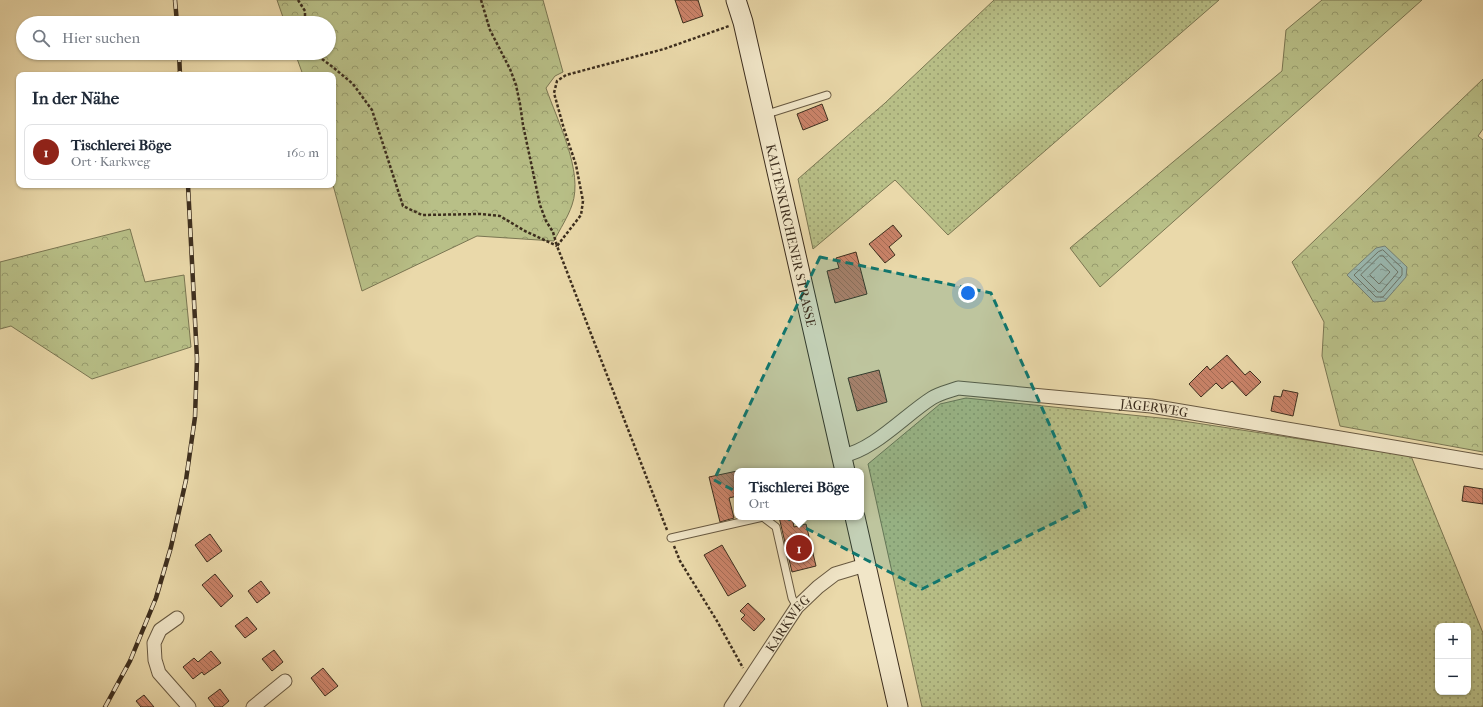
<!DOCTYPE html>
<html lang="de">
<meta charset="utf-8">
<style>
body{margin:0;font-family:"IM FELL French Canon",serif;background:#f6f6f7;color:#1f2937}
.controls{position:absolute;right:12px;bottom:12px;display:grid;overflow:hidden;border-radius:8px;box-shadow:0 1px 3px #0004}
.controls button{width:36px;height:36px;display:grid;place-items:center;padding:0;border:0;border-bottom:1px solid #e0e1e3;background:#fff;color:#1f2937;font:20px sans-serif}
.you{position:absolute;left:968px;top:293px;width:14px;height:14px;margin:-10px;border:3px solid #fff;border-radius:50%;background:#1a73e8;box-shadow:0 0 0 6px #1a73e833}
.badge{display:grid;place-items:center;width:26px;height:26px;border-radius:50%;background:#8f2418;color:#fff;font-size:13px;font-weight:700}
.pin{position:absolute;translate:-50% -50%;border:2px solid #fff;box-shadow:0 1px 4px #0006}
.popup{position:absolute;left:734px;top:468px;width:130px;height:52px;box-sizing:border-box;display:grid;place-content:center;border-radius:8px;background:#fff;filter:drop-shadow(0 1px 3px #0005);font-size:13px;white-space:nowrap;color:#747a83}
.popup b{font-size:15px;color:#1f2937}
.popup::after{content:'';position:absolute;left:50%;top:100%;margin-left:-8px;border:8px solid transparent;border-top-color:#fff}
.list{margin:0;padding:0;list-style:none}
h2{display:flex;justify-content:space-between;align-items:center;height:52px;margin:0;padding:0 16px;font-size:17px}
h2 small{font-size:13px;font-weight:400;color:#747a83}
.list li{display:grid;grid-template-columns:26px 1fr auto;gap:12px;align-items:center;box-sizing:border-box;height:56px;margin:0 8px 8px;padding:0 8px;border:1px solid #e0e1e3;border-radius:8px}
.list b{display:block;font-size:15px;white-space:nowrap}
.list p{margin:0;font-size:13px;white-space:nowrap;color:#747a83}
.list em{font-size:13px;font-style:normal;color:#747a83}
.icon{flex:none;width:22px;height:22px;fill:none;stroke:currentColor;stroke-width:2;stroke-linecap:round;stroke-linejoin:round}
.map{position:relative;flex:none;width:1483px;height:707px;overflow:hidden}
.search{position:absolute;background:#fff;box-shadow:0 1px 3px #0004;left:16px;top:16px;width:320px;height:44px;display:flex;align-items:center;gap:10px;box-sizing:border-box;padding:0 14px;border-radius:22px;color:#747a83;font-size:15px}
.panel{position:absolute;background:#fff;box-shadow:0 1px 3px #0004;left:16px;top:72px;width:320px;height:116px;border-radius:8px}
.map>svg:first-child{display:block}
.grass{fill:url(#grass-dots);stroke:#7a7652;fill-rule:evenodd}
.forest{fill:url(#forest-crowns);stroke:#7a7652}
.water{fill:url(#water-ripples);stroke:#758176}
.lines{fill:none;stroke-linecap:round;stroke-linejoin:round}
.shore{stroke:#6c7468;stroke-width:1}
.building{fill:url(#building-back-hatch);stroke:#3d2e1e}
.service-casing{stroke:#685941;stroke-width:9}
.minor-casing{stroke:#685941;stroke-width:15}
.secondary-casing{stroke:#3d2e1e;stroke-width:21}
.path{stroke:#3d2e1e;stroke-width:2.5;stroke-dasharray:3 2;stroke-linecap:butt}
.service{stroke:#f1e6c8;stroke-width:7}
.minor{stroke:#f1e6c8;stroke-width:13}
.secondary{stroke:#f1e6c8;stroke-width:19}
.rail-casing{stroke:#3d2e1e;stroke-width:4.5}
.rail{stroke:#f1e6c8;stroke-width:3;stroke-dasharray:9;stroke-linecap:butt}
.marked{fill:#0f766e;fill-opacity:0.2;stroke:#0f766e;stroke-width:3;stroke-dasharray:8 5;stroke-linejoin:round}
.labels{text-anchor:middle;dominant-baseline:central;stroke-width:3;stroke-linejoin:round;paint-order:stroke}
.street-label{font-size:13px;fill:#3d2e1e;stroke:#f1e6c8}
</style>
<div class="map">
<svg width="1483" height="707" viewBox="0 0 1483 707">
<defs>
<pattern id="grass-dots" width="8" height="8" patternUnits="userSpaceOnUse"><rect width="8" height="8" fill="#b8bf87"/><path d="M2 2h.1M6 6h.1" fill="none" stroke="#979c6e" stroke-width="1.8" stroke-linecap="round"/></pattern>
<pattern id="forest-crowns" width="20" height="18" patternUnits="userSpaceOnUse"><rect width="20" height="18" fill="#b8bf87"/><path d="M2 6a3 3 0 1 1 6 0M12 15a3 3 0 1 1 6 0" fill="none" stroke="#979c6e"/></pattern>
<pattern id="water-ripples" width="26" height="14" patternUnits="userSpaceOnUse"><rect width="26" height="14" fill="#9ab9b1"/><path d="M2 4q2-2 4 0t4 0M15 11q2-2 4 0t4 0" fill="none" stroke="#7f978f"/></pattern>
<pattern id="building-back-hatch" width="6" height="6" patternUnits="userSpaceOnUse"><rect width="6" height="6" fill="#ca8369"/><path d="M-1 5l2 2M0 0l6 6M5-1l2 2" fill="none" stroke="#a56c56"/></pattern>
</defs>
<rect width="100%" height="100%" fill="#ead9aa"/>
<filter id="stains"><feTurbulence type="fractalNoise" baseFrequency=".005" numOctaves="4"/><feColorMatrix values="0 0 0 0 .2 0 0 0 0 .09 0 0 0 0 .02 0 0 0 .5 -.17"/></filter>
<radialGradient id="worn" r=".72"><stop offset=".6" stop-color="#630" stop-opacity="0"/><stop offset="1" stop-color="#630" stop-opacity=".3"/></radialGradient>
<g class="grass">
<polygon points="994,0 1219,0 948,235 895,180 813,249 798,179 885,103"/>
<path d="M966,398L1170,419L1411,456L1483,633V707H922L868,464L940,404ZM1438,626H1468V692H1438Z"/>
</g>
<g class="forest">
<path d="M277,0H543L563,72L555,76L546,88C557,120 584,172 572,205C568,217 560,229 554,241L477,236L362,291L333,185V75H303L295,53H329V23H285Z"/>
<polygon points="1322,0 1422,0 1100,287 1070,248 1282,71 1286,30"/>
<polygon points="1483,79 1483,129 1478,136 1483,140 1483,452 1340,426 1322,356 1324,322 1292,262"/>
<polygon points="130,229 145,282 184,275 191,347 92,379 11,326 0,329 0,262"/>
</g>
<polygon class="water" points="1385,246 1407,267 1406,277 1385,301 1374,302 1347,275 1376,248"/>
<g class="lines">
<g class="shore">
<polygon points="1383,250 1402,268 1402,275 1383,297 1376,297 1354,275 1378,252"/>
<polygon points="1380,256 1383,256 1398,272 1381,292 1378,292 1361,275"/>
<polygon points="1381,264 1390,272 1379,284 1370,275"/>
</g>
</g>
<g class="building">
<polygon points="675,0 698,0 703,16 683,23"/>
<polygon points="822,104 828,120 803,130 797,114"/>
<polygon points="893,225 902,236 889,247 895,255 885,263 869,244"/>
<polygon points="856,252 867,294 835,303 827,271 839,268 836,258"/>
<polygon points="1227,355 1245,375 1250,371 1261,382 1246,396 1232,381 1222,389 1216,383 1201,397 1189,384 1207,366 1210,370"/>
<polygon points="879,370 887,402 857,411 848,378"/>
<polygon points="1283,390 1298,393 1293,416 1271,411 1274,396 1281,397"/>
<polygon points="737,471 737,496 729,498 734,518 720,522 709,477"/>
<polygon points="1464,486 1483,489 1483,504 1462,501"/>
<polygon points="779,517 792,517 794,527 806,524 816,566 792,572"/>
<polygon points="210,534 222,551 207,562 195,545"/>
<polygon points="722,545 746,586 728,596 704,555"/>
<polygon points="215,574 233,596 221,607 202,585"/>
<polygon points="261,581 270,593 257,603 248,591"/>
<polygon points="748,603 765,619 754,631 741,619 745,615 740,611"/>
<polygon points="247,617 257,629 245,638 235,626"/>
<polygon points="274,650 283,662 272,671 262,659"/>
<polygon points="211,651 221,663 204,675 202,672 193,679 183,667 194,658 198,662"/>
<polygon points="323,668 338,686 325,696 311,678"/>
<polygon points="220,689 229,701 222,707 215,707 208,698"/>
<polygon points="144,695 154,707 141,707 136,701"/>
</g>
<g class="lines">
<g class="service-casing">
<g id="service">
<polyline points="764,115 827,95"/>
<polyline points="671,538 763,517 776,527 792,598 797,607"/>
</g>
</g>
<g class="minor-casing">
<g id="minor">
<path id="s1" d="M842,456C874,450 905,415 932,398C940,393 950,391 958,388L1151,406L1483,462"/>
<polyline points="177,618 160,630 154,643 155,660 159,673 189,707"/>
<polyline points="253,707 285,681"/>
<path id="s2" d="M731,707L797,607L818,587L835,574L865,565"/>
</g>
</g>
<g class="secondary-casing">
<g id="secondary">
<path id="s3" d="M736,0L743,22L845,471"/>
<polyline points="855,517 898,707"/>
</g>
</g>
<g class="path">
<polyline points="298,0 305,11 305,23"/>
<polyline points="481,0 490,30 510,69 516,85 520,104 523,125 540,205 546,221 553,232 557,246"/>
<polyline points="314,53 334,68 353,84 372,110 403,206 422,215 480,214 500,216 525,231 557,246"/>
<polyline points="667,530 557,246 581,215 583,201 576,165 564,129 554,93 557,81 566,75 664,49 729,26"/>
<polyline points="674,546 680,561 717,621 743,668"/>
</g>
<use href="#service" class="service"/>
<use href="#minor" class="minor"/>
<use href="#secondary" class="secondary"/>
<g class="rail-casing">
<g id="rail">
<polyline points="175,0 177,23"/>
<polyline points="179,53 180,75"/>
<polyline points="105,707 130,661 156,598 171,547 186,480 195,417 197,359 188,185"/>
</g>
</g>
<use href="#rail" class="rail"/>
</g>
<path class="marked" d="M820,257L991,293L1086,507L922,589L714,480Z"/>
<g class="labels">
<g class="street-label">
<text stroke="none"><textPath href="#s3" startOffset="242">KALTENKIRCHENER STRASSE</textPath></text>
<text stroke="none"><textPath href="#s1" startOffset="333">JÄGERWEG</textPath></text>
<text stroke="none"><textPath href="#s2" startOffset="101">KARKWEG</textPath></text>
</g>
</g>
<rect width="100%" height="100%" filter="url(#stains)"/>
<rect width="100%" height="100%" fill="url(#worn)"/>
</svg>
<div class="controls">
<button>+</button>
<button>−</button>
</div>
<div class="you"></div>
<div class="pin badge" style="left:799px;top:548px">1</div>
<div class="popup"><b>Tischlerei Böge</b>Ort</div>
<div class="search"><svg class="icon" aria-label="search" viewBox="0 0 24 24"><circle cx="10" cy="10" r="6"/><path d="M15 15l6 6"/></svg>Hier suchen</div>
<section class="panel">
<h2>In der Nähe<small></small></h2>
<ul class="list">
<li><span class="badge">1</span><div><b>Tischlerei Böge</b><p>Ort · Karkweg</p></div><em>160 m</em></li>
</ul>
</section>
</div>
